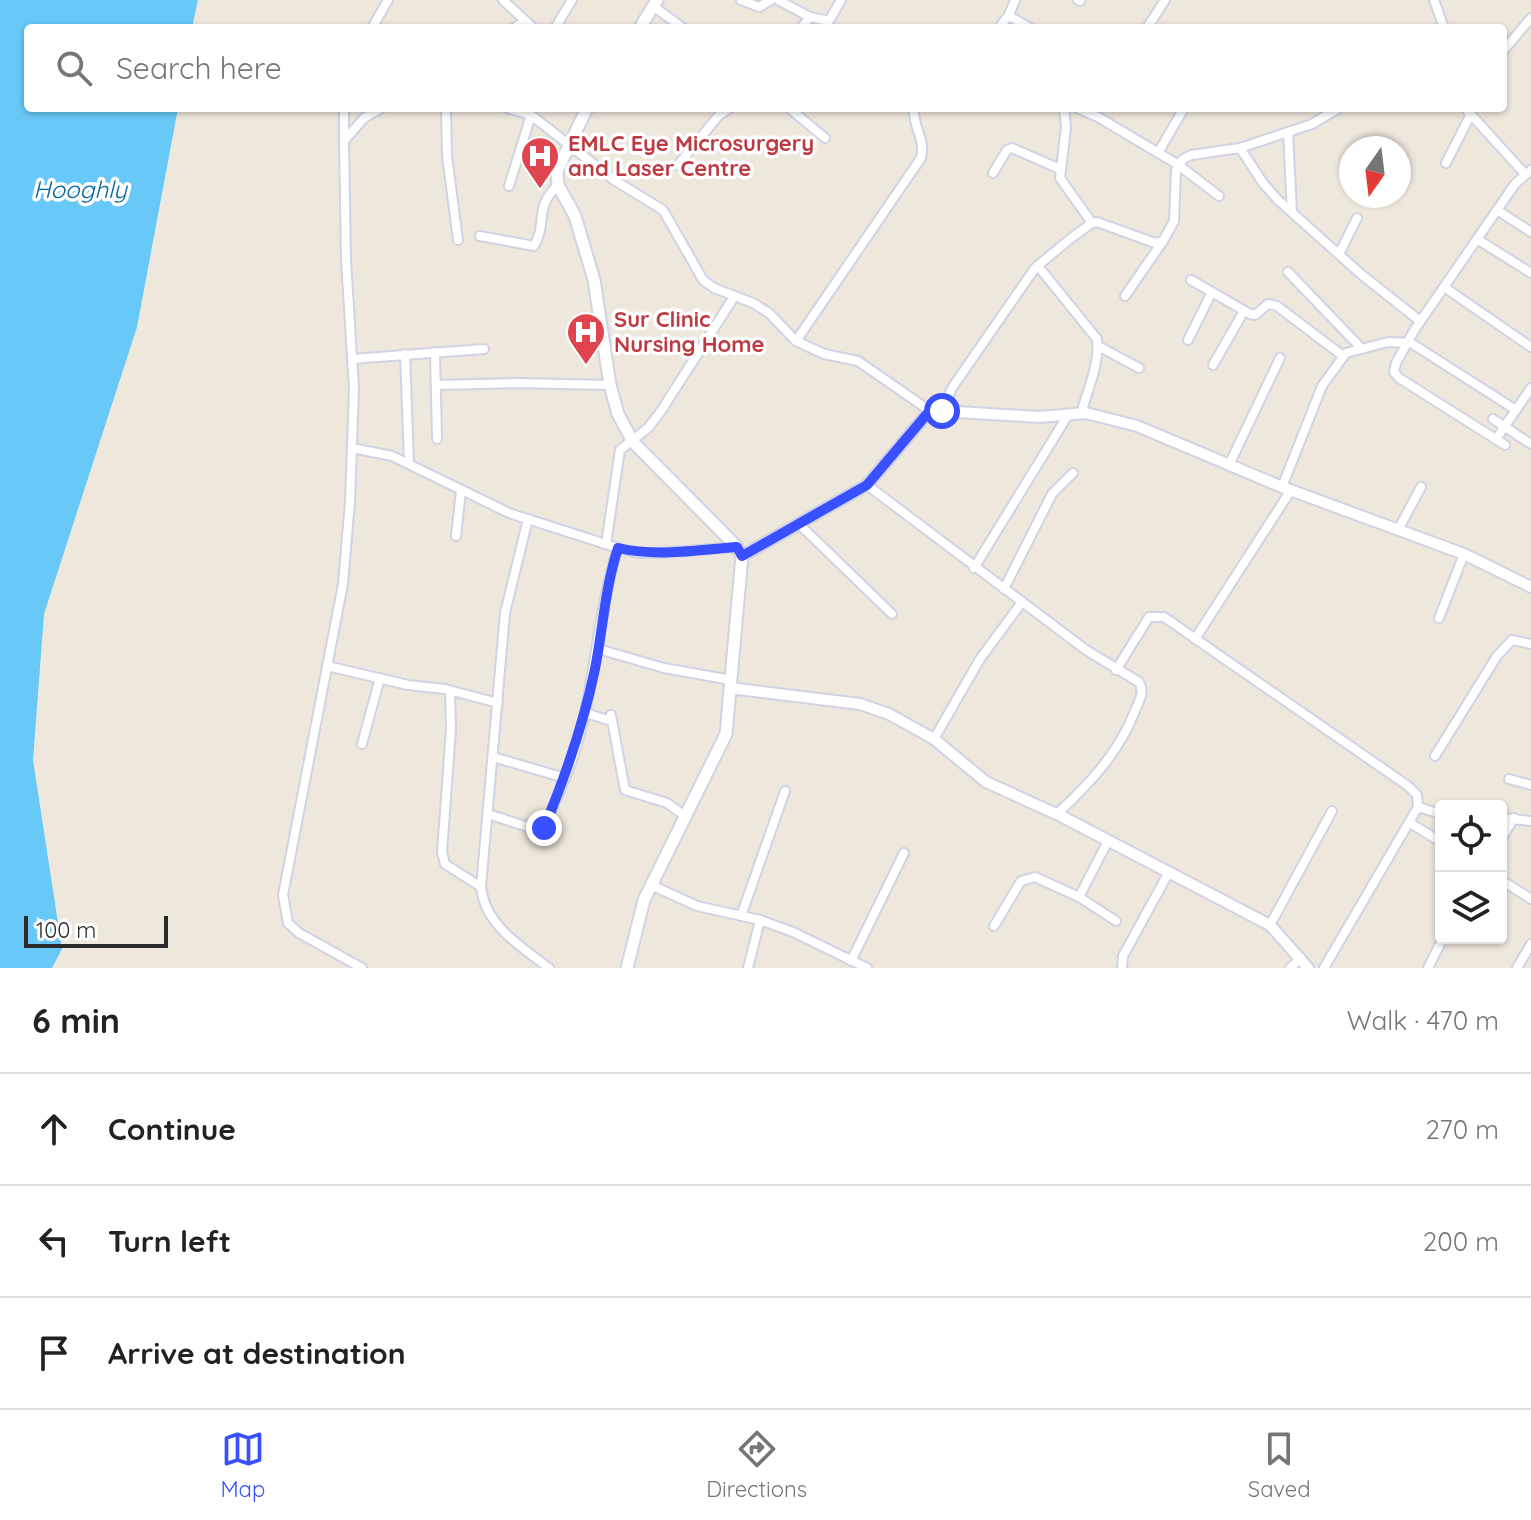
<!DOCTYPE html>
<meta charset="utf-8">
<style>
body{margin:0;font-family:Quicksand,sans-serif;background:#f2f2f2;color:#222}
.controls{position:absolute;right:24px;bottom:24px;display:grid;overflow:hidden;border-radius:8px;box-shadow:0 2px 6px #0004}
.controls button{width:72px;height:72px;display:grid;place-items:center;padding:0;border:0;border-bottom:2px solid #e0e0e0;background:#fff;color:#222;font:40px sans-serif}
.compass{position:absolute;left:1339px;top:136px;width:72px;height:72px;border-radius:50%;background:#fff;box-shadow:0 2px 6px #0004;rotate:194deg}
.scale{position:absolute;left:24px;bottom:20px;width:144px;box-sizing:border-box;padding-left:8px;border:4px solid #2b2b2b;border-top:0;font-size:22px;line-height:28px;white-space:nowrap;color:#2b2b2b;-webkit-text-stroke:6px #fff;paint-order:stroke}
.stop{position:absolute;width:24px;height:24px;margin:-18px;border:6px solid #3850ff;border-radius:50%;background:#fff}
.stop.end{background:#3850ff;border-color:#fff;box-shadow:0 2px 8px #0008}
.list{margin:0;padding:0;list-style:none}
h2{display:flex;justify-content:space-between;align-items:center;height:104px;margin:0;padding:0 32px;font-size:34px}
h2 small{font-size:26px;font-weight:400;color:#767676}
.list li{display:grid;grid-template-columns:52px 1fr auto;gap:24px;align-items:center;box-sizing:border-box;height:112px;padding:0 32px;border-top:2px solid #e0e0e0}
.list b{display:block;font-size:30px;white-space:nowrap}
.list em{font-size:26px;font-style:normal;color:#767676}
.icon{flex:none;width:44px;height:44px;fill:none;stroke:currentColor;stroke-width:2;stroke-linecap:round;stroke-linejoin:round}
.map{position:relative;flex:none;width:1531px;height:968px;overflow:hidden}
.search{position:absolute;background:#fff;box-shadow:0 2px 6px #0004;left:24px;right:24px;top:24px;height:88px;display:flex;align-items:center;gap:20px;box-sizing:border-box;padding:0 28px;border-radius:8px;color:#767676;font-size:30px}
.sheet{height:440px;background:#fff}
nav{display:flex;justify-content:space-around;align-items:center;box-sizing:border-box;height:112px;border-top:2px solid #e0e0e0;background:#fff;font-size:22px;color:#767676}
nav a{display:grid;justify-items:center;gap:4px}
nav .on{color:#3850ff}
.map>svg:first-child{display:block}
.water{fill:#68c8f7}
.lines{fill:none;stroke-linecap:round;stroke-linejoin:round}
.minor-casing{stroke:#d1d3e5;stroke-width:12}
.tertiary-casing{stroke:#d1d3e5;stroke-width:14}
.secondary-casing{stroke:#d1d3e5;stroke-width:15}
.minor{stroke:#fff;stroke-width:8}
.tertiary{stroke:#fff;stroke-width:10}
.secondary{stroke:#fff;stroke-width:11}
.route{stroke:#3850ff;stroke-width:10}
.labels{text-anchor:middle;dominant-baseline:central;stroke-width:7;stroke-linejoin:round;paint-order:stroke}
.health-label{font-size:22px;font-weight:bold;fill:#be3a42;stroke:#fff;text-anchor:start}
.water-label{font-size:24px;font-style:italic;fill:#0464a5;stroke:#fff}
</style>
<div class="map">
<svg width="1531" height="968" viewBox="0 0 1531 968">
<rect width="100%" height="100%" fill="#eee7dc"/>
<polygon class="water" points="0,0 198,0 192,28 28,28 28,108 178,108 137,327 44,614 33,760 62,949 52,968 0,968"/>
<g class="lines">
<g class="minor-casing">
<g id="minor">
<polyline points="503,0 533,28"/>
<polyline points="741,0 759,7 771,0"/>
<polyline points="778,0 810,17"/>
<polyline points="1078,0 1080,1"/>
<polyline points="1434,0 1444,28"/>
<polyline points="653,6 683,28"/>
<polyline points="1009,16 1030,28"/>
<polyline points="372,28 388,0"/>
<polyline points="514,28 525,21"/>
<polyline points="555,28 572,0"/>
<polyline points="801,28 810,17 829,21 841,0"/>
<polyline points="999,28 1009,15 1015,0"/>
<polyline points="1147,28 1165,0"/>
<polyline points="1503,51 1531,18"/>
<polyline points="344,108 344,140"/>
<polyline points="446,108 447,156 458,240"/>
<polyline points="507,108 531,115 614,180 663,210 703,280 714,288 753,303 769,313 796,341 824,354 858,361 933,413"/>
<polyline points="789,108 825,138"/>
<polyline points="1064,108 1066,127 1060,178 1092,223"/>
<polyline points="1077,108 1098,117 1177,164 1219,196"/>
<polyline points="1465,108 1525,174"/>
<polyline points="1288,132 1292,212"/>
<polyline points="1240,148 1263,183 1278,200 1362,275 1420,321"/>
<polyline points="1158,153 1184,108"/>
<polyline points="1446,163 1470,116"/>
<polyline points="678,165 719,115 730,108"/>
<polyline points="993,173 1007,150 1012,148 1060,169"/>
<polyline points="509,186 531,115"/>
<polyline points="1497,210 1531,232"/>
<path d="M480,236L534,246C548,222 533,209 558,185"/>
<polyline points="1477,239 1531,273"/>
<polyline points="1339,254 1357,218"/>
<path d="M1038,266L1097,339C1100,364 1087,391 1081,414"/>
<polyline points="1288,272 1362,349"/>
<polyline points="1191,280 1250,314 1255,315 1268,304 1277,306 1343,356"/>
<polyline points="1444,287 1531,347"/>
<polyline points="1125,296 1163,241"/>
<polyline points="1188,340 1212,292"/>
<path d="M796,341L921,158C926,139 912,126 914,108"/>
<polyline points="1098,346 1139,368"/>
<polyline points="435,352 437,439"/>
<polyline points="405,354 409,463"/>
<polyline points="352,359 484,349"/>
<polyline points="1213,365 1244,311"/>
<polyline points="436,385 515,383 610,385"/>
<polyline points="942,411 952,388 1035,268 1070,239 1092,223 1097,222 1155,243 1163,241 1174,221 1176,170 1183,159 1191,155 1240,148 1312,124 1339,108"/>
<polyline points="1493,419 1531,444"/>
<polyline points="1496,439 1531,388"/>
<polyline points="1505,445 1399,378 1394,372 1396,363 1415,329 1515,184 1531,170"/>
<polyline points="352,448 392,456 509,513 618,548 639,553 659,553 737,547"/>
<polyline points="1229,465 1280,358"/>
<path d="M867,485L1086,650L1139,682C1145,692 1139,701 1135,711C1118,754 1090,783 1057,814"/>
<polyline points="1282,487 1322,386 1346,353 1388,342 1411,343 1516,410"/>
<path d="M528,519L505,613L481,887C485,925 520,946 549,968"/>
<polyline points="800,525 892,614"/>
<polyline points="1398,530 1421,487"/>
<polyline points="456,536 461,491"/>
<polyline points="606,544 620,450 648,428 661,411 734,297"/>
<polyline points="974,568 1068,415"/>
<polyline points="1004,589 1052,494 1073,473"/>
<polyline points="1439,618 1464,554"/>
<polyline points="1195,639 1291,490"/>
<polyline points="598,649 664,668 731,680"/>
<polyline points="327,666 408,685 445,689 498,703"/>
<polyline points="1116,670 1149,617 1164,617 1408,786 1417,795 1418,807 1324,968"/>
<polyline points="450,691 451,729 442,852 445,864 481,887"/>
<polyline points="585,713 612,721"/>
<polyline points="611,715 625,790 667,803 685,816"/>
<polyline points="934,739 980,659 1022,602"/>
<polyline points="362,744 380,678"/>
<polyline points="1435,756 1497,656 1512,640 1531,644"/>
<polyline points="493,757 565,778"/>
<polyline points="1509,779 1531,785"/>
<polyline points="1418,807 1441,814"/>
<path d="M488,814L537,830L544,828C557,796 573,764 581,730C596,670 599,606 618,548"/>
<polyline points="1501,818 1531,821"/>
<polyline points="1410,823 1441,842"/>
<polyline points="1501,839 1514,818"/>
<polyline points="1501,880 1531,899"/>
<polyline points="651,885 697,906 760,920 793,932 867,968"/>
<polyline points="1079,897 1108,841"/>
<polyline points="741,916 785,791"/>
<polyline points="1270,925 1332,811"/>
<polyline points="994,926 1021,881 1035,877 1079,897 1116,921"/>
<polyline points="851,961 904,853"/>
<polyline points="362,968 299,933 288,923 283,895 343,584 350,501 354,389 346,260 344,141 364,118 381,108"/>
<polyline points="748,968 760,920"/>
<polyline points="1122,968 1123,956 1169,872"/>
<polyline points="1290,968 1301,958"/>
<polyline points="1428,968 1443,938"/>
<polyline points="1517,968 1531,944"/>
</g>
</g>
<g class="tertiary-casing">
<g id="tertiary">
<polyline points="742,556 867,485 927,414 942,411 1039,417 1086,413 1137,426 1282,487 1464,554 1531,587"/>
<polyline points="730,688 860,704 889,714 934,739 986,782 1063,817 1270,925 1308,968"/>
</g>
</g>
<g class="secondary-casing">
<g id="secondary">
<polyline points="640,28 657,0"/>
<polyline points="587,108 557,171 558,185 575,216 594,280 610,385 618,414 633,442 737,547 742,556 726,734 644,900 627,968"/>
</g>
</g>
<use href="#minor" class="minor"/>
<use href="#tertiary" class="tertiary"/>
<use href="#secondary" class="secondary"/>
</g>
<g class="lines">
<path class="route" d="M544,828C566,775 583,726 595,669C603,628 605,588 618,548C657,557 698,550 737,547L742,556L867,485L927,414L942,411"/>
</g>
<defs>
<g id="hospital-pin" transform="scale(2)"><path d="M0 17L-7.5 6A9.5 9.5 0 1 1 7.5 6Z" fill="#e0444e" stroke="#fff"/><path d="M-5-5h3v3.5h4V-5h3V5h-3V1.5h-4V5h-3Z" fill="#fff"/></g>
</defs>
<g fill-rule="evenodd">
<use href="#hospital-pin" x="540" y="156"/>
<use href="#hospital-pin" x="586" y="332"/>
</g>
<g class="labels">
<g class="health-label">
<text x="568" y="143">EMLC Eye Microsurgery<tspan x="568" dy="25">and Laser Centre</tspan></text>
<text x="614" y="319">Sur Clinic<tspan x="614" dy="25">Nursing Home</tspan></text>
</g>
<g class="water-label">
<text x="80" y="189">Hooghly</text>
</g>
</g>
</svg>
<div class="controls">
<button><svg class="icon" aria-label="locate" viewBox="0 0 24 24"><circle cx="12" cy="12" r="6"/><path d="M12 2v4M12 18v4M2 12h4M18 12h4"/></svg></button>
<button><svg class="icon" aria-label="layers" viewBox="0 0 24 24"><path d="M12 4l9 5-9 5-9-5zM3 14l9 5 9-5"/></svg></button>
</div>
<svg class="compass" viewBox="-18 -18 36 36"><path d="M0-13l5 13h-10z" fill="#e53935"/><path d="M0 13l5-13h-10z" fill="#767676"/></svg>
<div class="scale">100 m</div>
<div class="stop" style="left:942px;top:411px"></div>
<div class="stop end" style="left:544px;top:828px"></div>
<div class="search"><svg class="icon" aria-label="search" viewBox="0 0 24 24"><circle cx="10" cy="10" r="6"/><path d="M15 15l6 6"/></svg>Search here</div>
</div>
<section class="sheet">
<h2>6 min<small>Walk · 470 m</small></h2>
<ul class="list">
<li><svg class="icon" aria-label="ahead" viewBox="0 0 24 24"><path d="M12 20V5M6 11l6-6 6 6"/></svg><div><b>Continue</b></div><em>270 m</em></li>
<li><svg class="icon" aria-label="left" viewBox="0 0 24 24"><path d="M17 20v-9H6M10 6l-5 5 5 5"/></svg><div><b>Turn left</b></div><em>200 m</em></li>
<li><svg class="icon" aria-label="arrive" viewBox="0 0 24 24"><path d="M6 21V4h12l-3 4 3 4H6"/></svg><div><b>Arrive at destination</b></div></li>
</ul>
</section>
<nav>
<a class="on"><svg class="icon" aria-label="map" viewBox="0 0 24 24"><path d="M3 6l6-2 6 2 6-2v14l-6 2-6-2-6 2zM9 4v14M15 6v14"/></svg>Map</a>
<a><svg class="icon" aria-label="directions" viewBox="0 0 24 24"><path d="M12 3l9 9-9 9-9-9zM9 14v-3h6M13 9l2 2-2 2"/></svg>Directions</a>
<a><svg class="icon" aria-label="saved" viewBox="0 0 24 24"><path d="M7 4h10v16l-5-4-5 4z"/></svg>Saved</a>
</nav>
